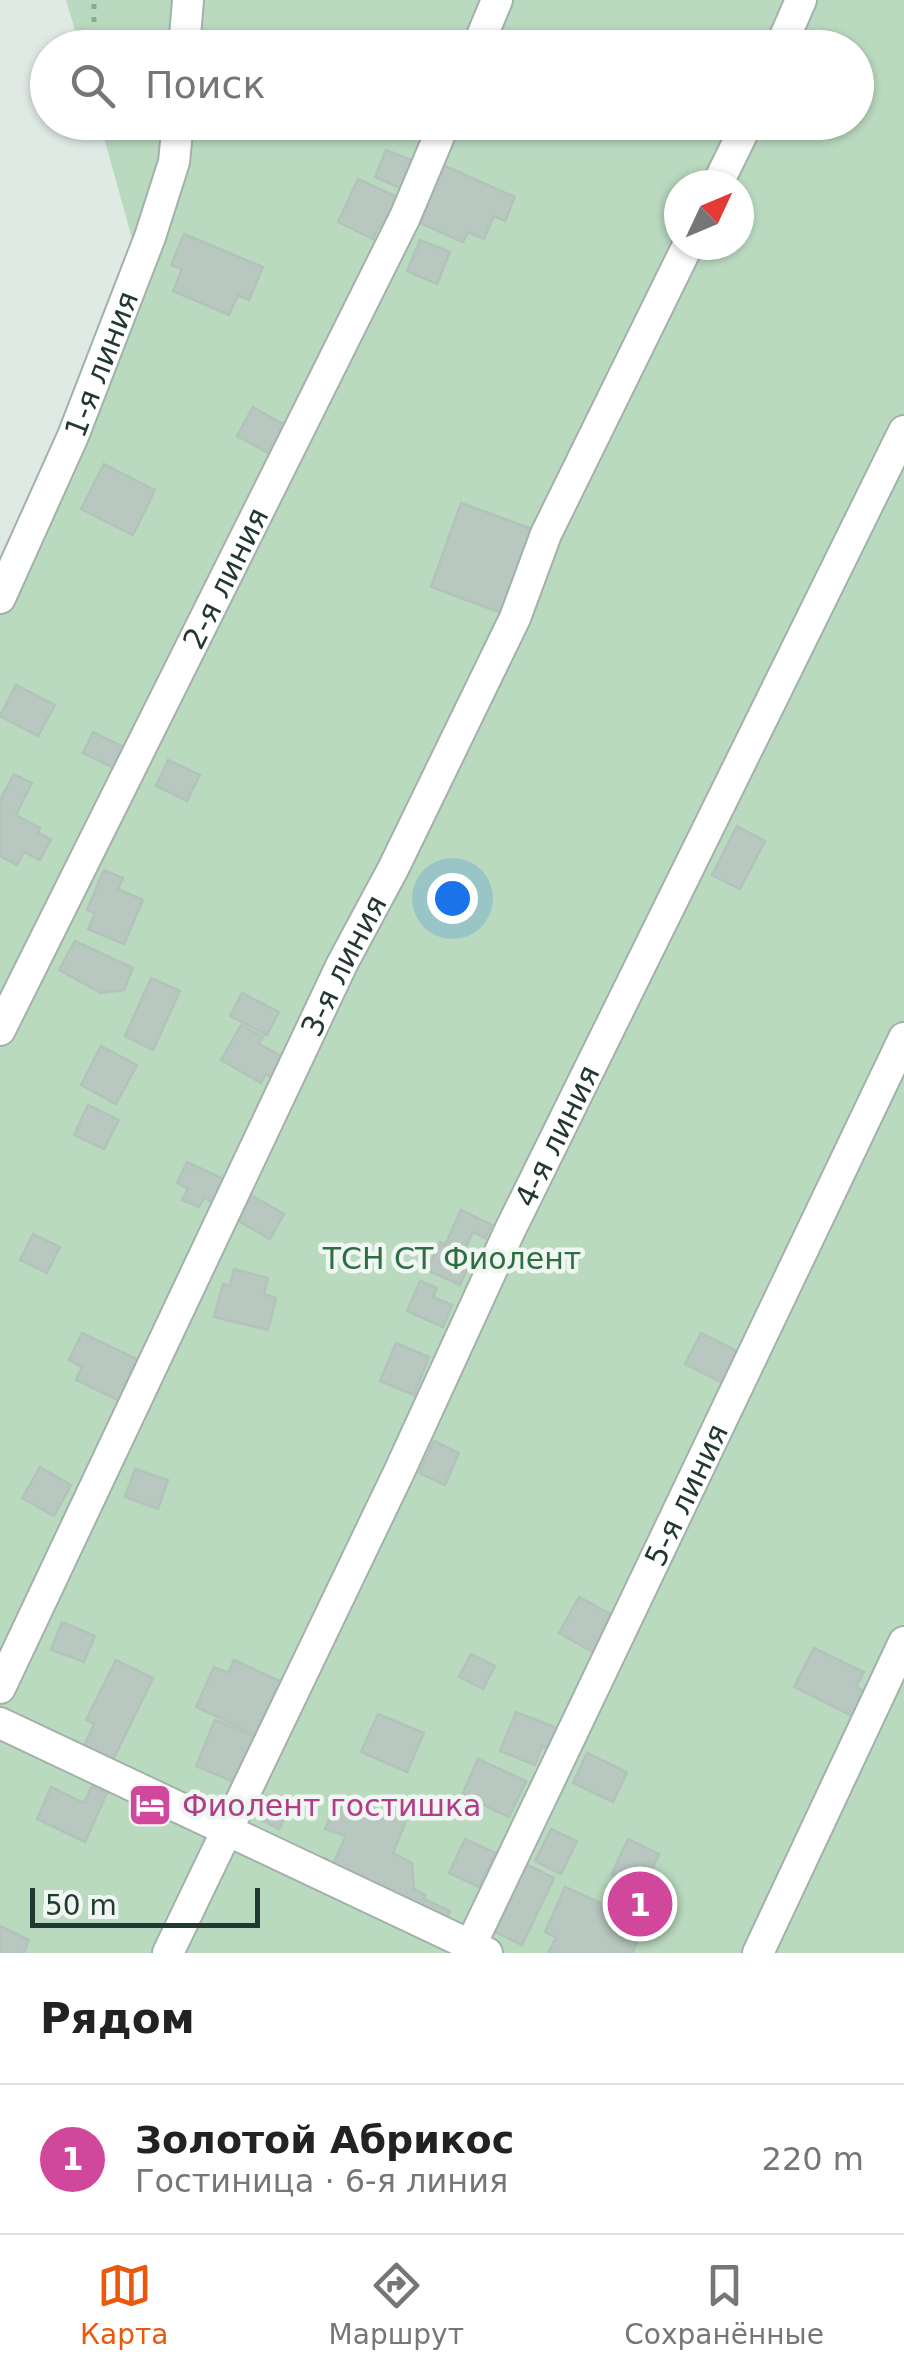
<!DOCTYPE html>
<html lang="ru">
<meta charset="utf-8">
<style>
body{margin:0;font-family:"DejaVu Sans",sans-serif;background:#f6f6f6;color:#222}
.compass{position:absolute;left:664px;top:170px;width:90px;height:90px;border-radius:50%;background:#fff;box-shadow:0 2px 8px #0004;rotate:46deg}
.scale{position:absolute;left:30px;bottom:25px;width:230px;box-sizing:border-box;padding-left:10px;border:5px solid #223931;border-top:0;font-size:28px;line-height:35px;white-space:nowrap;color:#223931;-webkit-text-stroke:8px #f0f7f3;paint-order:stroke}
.you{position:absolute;left:452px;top:898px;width:35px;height:35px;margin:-25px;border:8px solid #fff;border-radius:50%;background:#1a73e8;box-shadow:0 0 0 15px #1a73e833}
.badge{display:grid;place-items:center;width:65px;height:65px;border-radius:50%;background:#ea580c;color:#fff;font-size:32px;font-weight:700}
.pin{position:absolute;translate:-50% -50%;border:5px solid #fff;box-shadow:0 2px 10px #0006}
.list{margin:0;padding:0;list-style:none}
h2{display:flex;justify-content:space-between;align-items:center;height:130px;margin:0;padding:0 40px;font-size:42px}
h2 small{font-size:32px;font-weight:400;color:#767676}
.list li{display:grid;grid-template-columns:65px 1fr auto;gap:30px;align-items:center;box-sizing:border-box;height:150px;padding:0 40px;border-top:2px solid #e0e0e0}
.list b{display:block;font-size:38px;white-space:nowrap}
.list p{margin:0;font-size:32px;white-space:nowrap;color:#767676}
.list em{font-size:32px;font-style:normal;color:#767676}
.icon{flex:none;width:55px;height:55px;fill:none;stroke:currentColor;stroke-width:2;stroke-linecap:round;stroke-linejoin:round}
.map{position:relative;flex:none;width:904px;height:1953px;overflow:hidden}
.search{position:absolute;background:#fff;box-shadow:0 2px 8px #0004;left:30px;right:30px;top:30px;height:110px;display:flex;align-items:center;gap:25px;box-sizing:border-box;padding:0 35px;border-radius:55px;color:#767676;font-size:38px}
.sheet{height:280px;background:#fff}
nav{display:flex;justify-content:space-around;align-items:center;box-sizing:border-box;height:140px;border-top:2px solid #e0e0e0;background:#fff;font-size:28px;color:#767676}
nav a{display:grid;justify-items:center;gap:5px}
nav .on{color:#ea580c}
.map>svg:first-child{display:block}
.green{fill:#badac0;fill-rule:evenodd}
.building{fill:#b8c7c0;stroke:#b3c3bb;stroke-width:2.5}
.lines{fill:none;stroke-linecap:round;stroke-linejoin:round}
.street-casing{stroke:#a3b1ab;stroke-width:34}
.path{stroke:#82ac9b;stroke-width:5;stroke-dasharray:5 8;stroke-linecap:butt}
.street{stroke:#fff;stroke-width:30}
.labels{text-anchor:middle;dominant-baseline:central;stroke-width:9;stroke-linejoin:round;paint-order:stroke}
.street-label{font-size:30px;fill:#223931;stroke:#f0f7f3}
.park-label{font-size:30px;fill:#2e6e42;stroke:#f0f7f3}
.hotel-label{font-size:30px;fill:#b23c85;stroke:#f0f7f3;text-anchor:start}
</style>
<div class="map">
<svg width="904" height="1953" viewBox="0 0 904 1953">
<rect width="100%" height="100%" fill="#e0eae5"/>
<path class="green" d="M66,0H904V1953H0V563L139,264L100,123L856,122V48L80,47ZM679,185H739V245H679Z"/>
<g class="building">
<polygon points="386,150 414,161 403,189 375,177"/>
<polygon points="443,165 515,197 505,221 494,216 484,239 468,232 463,242 418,222"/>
<polygon points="358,179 406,201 391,232 379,226 373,239 338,222"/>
<polygon points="184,234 263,267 249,300 238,295 229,315 173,291 182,269 171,265"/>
<polygon points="420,240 450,252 437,284 407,271"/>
<polygon points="253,407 285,425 270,454 237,436"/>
<polygon points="104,464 155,490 133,535 81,509"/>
<polygon points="461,503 546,534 515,618 431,587"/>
<polygon points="16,685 55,705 38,736 0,716"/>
<polygon points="93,732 126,748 116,769 83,753"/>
<polygon points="168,760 200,775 187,801 156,786"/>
<polygon points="14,774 32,783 16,815 40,828 38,833 51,839 40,860 24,852 17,865 0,856 0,800"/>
<polygon points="737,826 765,841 740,889 712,875"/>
<polygon points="104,870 123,878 118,889 143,900 124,944 88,929 95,913 87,910"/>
<polygon points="75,941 133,968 124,990 101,993 59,970"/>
<polygon points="151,978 180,991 153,1050 125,1036"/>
<polygon points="242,993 279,1012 267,1035 230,1016"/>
<polygon points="241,1025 263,1037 259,1044 289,1060 277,1080 266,1074 261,1083 221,1060"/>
<polygon points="101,1046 137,1065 116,1104 81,1085"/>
<polygon points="88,1105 119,1120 104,1149 74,1135"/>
<polygon points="187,1162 226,1180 215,1203 204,1198 199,1207 182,1200 188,1189 177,1183"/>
<polygon points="249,1194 284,1214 270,1239 235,1219"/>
<polygon points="461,1210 492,1225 485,1238 473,1232 463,1254 472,1258 460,1285 427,1270 440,1242 445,1245"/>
<polygon points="33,1234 60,1247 47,1273 20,1260"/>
<polygon points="234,1269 268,1278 264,1294 276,1298 268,1330 214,1317 223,1284 230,1286"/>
<polygon points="420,1281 437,1288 433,1297 452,1305 443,1327 407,1311"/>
<polygon points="82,1333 145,1363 126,1404 76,1380 82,1367 69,1360"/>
<polygon points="701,1333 741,1353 725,1384 685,1364"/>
<polygon points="396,1343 429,1357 414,1395 380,1381"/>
<polygon points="434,1441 459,1453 445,1485 419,1473"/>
<polygon points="40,1467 71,1485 54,1516 22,1498"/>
<polygon points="135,1469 168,1480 158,1509 125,1497"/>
<polygon points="579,1597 618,1618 598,1655 559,1633"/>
<polygon points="62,1622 95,1636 84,1662 51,1650"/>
<polygon points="814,1648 864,1672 856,1687 872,1695 860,1720 794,1687"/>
<polygon points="471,1654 495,1666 483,1689 459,1677"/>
<polygon points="116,1660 153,1678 113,1760 84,1746 94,1724 86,1720"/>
<polygon points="234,1660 280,1681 256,1735 196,1707 214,1667 228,1673"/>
<polygon points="516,1712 564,1731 556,1751 542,1746 535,1765 500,1751"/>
<polygon points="378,1714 424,1733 407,1772 361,1752"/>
<polygon points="215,1720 261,1739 241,1785 196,1766"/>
<polygon points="587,1753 627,1772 613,1802 573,1783"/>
<polygon points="478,1759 526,1781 509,1817 462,1795"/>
<polygon points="92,1786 107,1793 85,1842 37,1819 51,1787 84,1803"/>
<polygon points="265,1796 290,1809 279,1829 254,1816"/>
<polygon points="339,1798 382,1819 385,1813 406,1821 393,1853 412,1863 414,1889 425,1895 424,1899 450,1911 440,1928 320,1868 325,1858 333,1863 346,1836 325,1829"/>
<polygon points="551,1829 577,1841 561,1874 535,1861"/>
<polygon points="465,1839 496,1853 479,1887 449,1873"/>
<polygon points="628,1839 659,1854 643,1889 611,1875"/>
<polygon points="526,1864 554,1878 522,1945 493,1931"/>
<polygon points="565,1887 646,1923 632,1953 548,1953 556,1937 545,1932"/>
<polygon points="0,1926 29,1940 24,1953 0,1953"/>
</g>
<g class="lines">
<g class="street-casing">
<g id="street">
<polyline points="184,48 188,0"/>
<polyline points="477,48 497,0"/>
<polyline points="780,48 801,0"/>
<polyline points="717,185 748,122"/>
<path id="s1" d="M0,598L73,436L150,237L174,162L178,122"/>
<path id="s2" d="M0,1030L405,217L445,122"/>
<path id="s3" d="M0,1688L342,964L393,869L515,618L546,534L688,245"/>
<polyline points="0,1723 487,1953"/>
<path id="s4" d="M168,1953L399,1472L510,1230L904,431"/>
<path id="s5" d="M467,1953L904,1038"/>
<polyline points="758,1953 904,1642"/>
</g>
</g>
<g class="path">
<polyline points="94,48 94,0"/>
<polyline points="106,122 132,130 147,129"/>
</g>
<use href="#street" class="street"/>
</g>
<defs>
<g id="hotel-square" transform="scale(2.25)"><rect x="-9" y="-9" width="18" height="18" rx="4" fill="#d1479c" stroke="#f0f7f3"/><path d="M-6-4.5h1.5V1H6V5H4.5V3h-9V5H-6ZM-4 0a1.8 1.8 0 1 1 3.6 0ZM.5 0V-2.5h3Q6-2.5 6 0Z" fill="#fff"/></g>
</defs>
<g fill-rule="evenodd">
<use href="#hotel-square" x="150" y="1805"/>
</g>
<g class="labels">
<g class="street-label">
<text stroke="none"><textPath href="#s1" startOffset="255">1-я линия</textPath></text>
<text stroke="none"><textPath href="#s2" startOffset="505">2-я линия</textPath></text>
<text stroke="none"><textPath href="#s3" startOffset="800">3-я линия</textPath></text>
<text stroke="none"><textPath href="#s4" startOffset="905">4-я линия</textPath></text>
<text stroke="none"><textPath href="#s5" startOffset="508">5-я линия</textPath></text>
</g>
<g class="park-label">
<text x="452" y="1258">ТСН СТ Фиолент</text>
</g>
<g class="hotel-label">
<text x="182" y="1805">Фиолент гостишка</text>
</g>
</g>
</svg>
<svg class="compass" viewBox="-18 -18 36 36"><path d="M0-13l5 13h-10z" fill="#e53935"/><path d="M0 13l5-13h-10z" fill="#767676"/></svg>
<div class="scale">50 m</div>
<div class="you"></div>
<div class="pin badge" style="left:640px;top:1904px;background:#d1479c">1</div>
<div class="search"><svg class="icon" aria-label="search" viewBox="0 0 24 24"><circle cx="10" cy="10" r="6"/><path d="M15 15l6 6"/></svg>Поиск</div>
</div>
<section class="sheet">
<h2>Рядом<small></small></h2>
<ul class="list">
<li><span class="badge" style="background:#d1479c">1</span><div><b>Золотой Абрикос</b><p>Гостиница · 6-я линия</p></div><em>220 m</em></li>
</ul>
</section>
<nav>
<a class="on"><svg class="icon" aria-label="map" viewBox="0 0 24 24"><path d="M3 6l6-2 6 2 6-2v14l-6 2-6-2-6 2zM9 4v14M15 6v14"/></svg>Карта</a>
<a><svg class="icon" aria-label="directions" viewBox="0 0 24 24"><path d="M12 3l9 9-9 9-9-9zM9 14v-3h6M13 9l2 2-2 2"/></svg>Маршрут</a>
<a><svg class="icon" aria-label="saved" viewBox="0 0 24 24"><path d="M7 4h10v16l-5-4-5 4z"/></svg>Сохранённые</a>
</nav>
